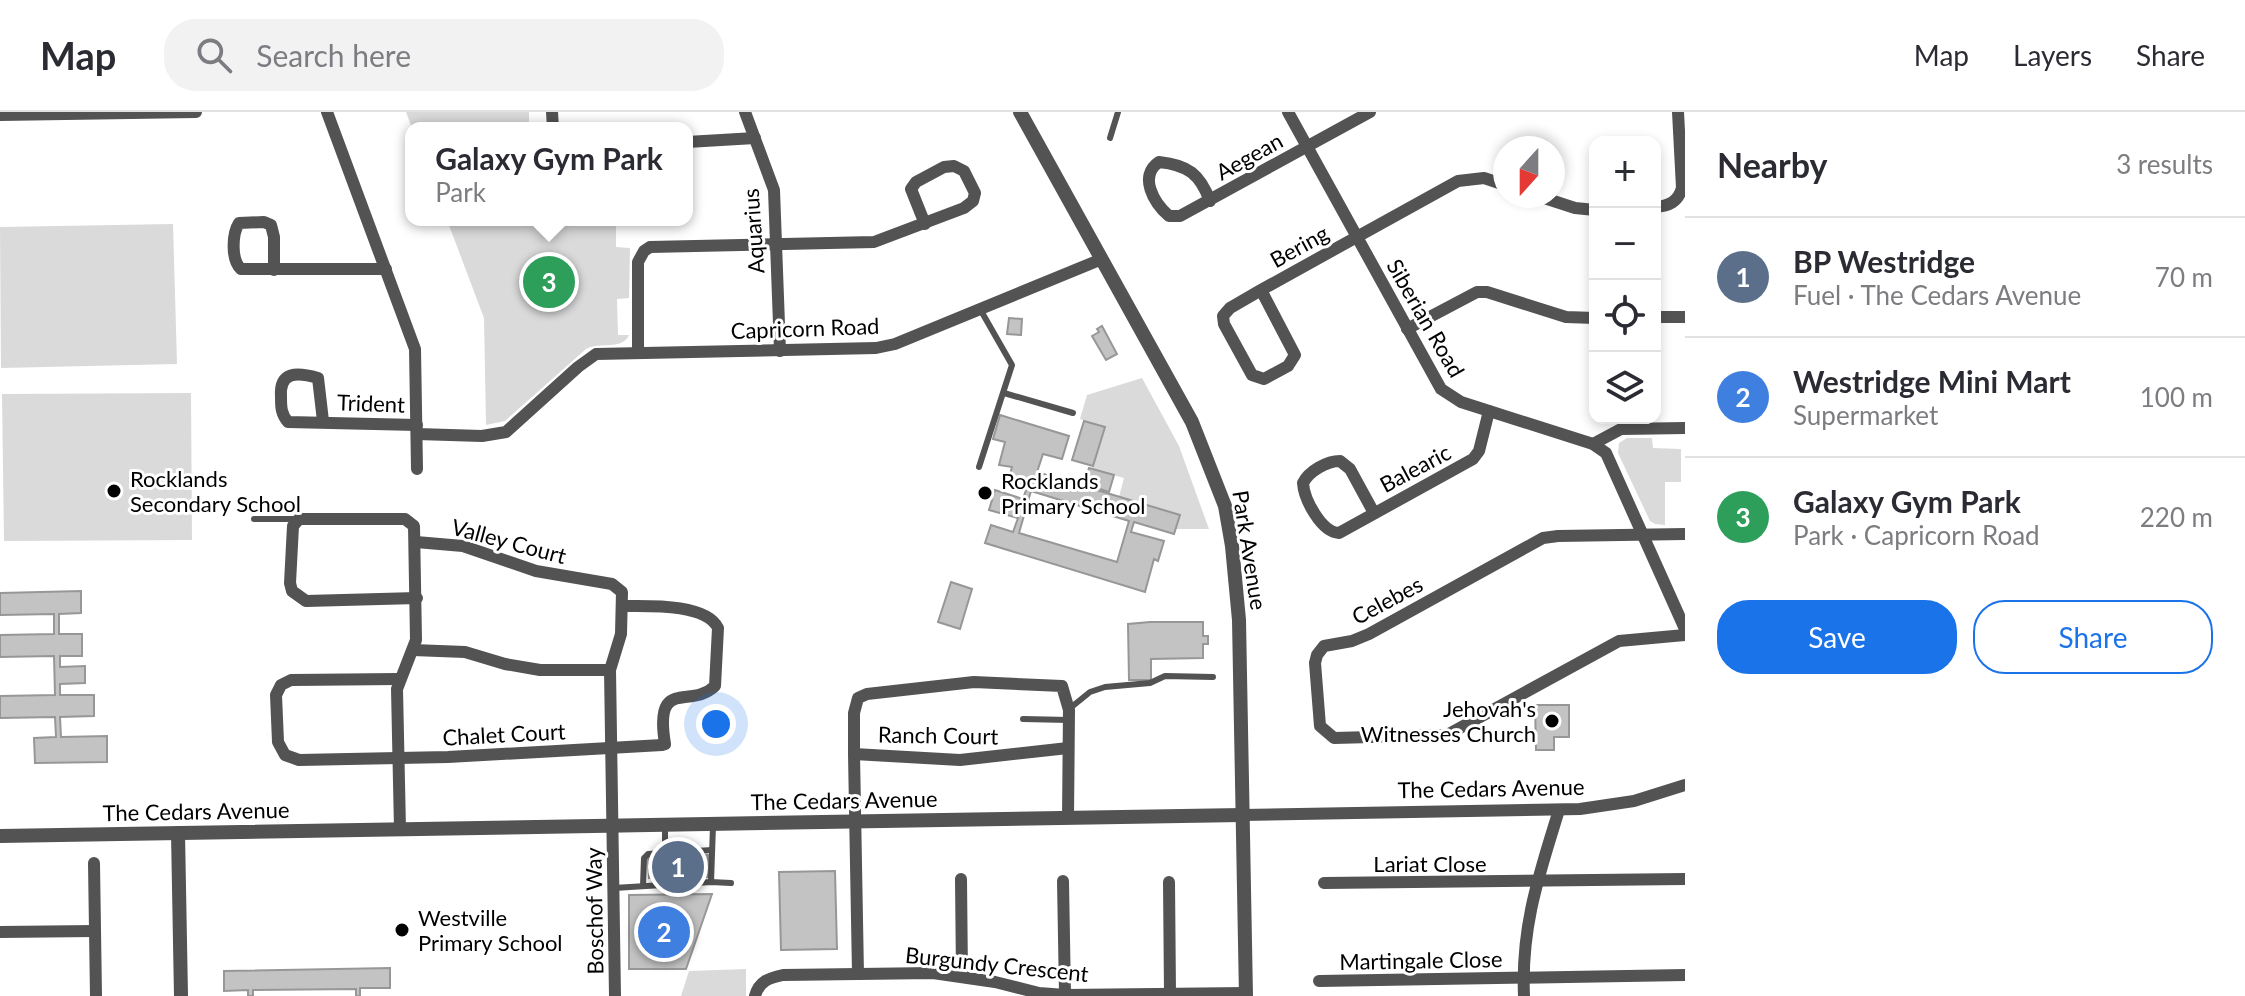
<!DOCTYPE html>
<meta charset="utf-8">
<style>
body{margin:0;font-family:Lato,sans-serif;background:#f2f2f3;color:#2b2b33}
.controls{position:absolute;right:24px;top:24px;display:grid;overflow:hidden;border-radius:16px;box-shadow:0 4px 12px #0003}
.controls button{width:72px;height:72px;display:grid;place-items:center;padding:0;border:0;border-bottom:2px solid #e1e1e2;background:#fff;color:#2b2b33;font:40px sans-serif}
.compass{position:absolute;left:1493px;top:24px;width:72px;height:72px;border-radius:50%;background:#fff;box-shadow:0 4px 12px #0003;rotate:201deg}
.you{position:absolute;left:716px;top:612px;width:28px;height:28px;margin:-20px;border:6px solid #fff;border-radius:50%;background:#1a73e8;box-shadow:0 0 0 12px #1a73e833}
.badge{display:grid;place-items:center;width:52px;height:52px;border-radius:50%;background:#1a73e8;color:#fff;font-size:26px;font-weight:700}
.pin{position:absolute;translate:-50% -50%;border:4px solid #fff;box-shadow:0 2px 8px #0006}
.popup{position:absolute;left:405px;top:10px;width:288px;height:104px;box-sizing:border-box;display:grid;place-content:center;border-radius:16px;background:#fff;filter:drop-shadow(0 2px 6px #0005);font-size:26px;white-space:nowrap;color:#7c7c81}
.popup b{font-size:30px;color:#2b2b33}
.popup::after{content:'';position:absolute;left:50%;top:100%;margin-left:-16px;border:16px solid transparent;border-top-color:#fff}
.list{margin:0;padding:0;list-style:none}
h2{display:flex;justify-content:space-between;align-items:center;height:104px;margin:0;padding:0 32px;font-size:34px}
h2 small{font-size:26px;font-weight:400;color:#7c7c81}
.list li{display:grid;grid-template-columns:52px 1fr auto;gap:24px;align-items:center;box-sizing:border-box;height:120px;padding:0 32px;border-top:2px solid #e1e1e2}
.list b{display:block;font-size:30px;white-space:nowrap}
.list p{margin:0;font-size:26px;white-space:nowrap;color:#7c7c81}
.list em{font-size:26px;font-style:normal;color:#7c7c81}
.actions{display:flex;gap:16px;padding:24px 32px}
.actions a{flex:1;padding:18px 0;border:2px solid #1a73e8;border-radius:32px;text-align:center;font-size:28px;color:#1a73e8}
.actions .main{background:#1a73e8;color:#fff}
.icon{flex:none;width:44px;height:44px;fill:none;stroke:currentColor;stroke-width:2;stroke-linecap:round;stroke-linejoin:round}
.map{position:relative;flex:none;width:1685px;height:884px;overflow:hidden}
header{display:flex;align-items:center;gap:48px;box-sizing:border-box;height:112px;padding:0 40px;background:#fff;border-bottom:2px solid #e1e1e2}
header strong{font-size:38px}
nav{display:flex;gap:44px;margin-inline-start:auto;font-size:28px}
.search{width:560px;height:72px;background:#f2f2f3;display:flex;align-items:center;gap:20px;box-sizing:border-box;padding:0 28px;border-radius:32px;color:#7c7c81;font-size:30px}
main{display:flex}
aside{flex:1;background:#fff}
.map>svg:first-child{display:block}
.green{fill:#dadada}
.building{fill:#c3c3c3;stroke:#979797;stroke-width:2;fill-rule:evenodd}
.lines{fill:none;stroke-linecap:round;stroke-linejoin:round}
.service{stroke:#535353;stroke-width:6}
.minor{stroke:#535353;stroke-width:12}
.tertiary{stroke:#535353;stroke-width:14}
.poi-dot{fill:#000;stroke:#fff;stroke-width:3}
.labels{text-anchor:middle;dominant-baseline:central;stroke-width:6;stroke-linejoin:round;paint-order:stroke}
.street-label{font-size:22px;fill:#000;stroke:#fff}
.poi-label{font-size:22px;fill:#000;stroke:#fff;text-anchor:start}
</style>
<header>
<strong>Map</strong>
<div class="search"><svg class="icon" aria-label="search" viewBox="0 0 24 24"><circle cx="10" cy="10" r="6"/><path d="M15 15l6 6"/></svg>Search here</div>
<nav><a>Map</a><a>Layers</a><a>Share</a></nav>
</header>
<main>
<div class="map">
<svg width="1685" height="884" viewBox="0 0 1685 884">
<rect width="100%" height="100%" fill="#fff"/>
<g class="green">
<polygon points="406,0 529,0 529,16 412,16"/>
<path d="M447,108H616V135L630,136L629,186L617,187L618,223H629C622,239 600,229 586,237L505,309L486,313L484,206Z"/>
<polygon points="173,112 177,252 1,256 0,115"/>
<polygon points="1142,266 1179,334 1209,417 1176,417 1180,404 1119,385 1124,366 1092,357 1105,315 1080,307 1087,283"/>
<polygon points="191,281 192,428 4,429 2,282"/>
<polygon points="1627,326 1652,326 1653,336 1681,337 1681,370 1665,370 1665,413 1655,412 1650,409 1618,341 1619,331"/>
<polygon points="746,857 746,884 681,884 689,859"/>
</g>
<g class="building">
<polygon points="1009,206 1022,207 1021,223 1007,222"/>
<polygon points="1102,214 1117,242 1106,248 1092,224 1099,220 1097,217"/>
<path d="M1000,303L1069,324L1062,347L1043,342L1037,360L1180,403L1174,422L1134,410L1131,420L1164,429L1158,449L1154,447L1145,480L985,431L991,413L1013,420L1018,406L989,398L995,378L1023,387L1026,378L1007,372L1012,355L999,353L1005,330L993,327ZM1031,379L1129,409L1117,450L1019,421Z"/>
<polygon points="1084,309 1105,315 1093,354 1072,348"/>
<polygon points="1089,356 1114,363 1109,380 1084,372"/>
<polygon points="951,470 972,477 960,517 938,510"/>
<polygon points="81,479 81,501 59,502 59,522 82,522 82,544 60,544 60,555 85,554 85,571 60,572 60,583 94,583 94,604 60,605 61,625 107,624 107,650 35,651 34,626 56,625 55,605 0,606 0,584 55,583 54,544 0,545 0,523 54,522 54,502 0,503 0,481"/>
<polygon points="1150,510 1203,510 1203,524 1208,524 1208,532 1203,532 1203,546 1151,547 1151,568 1129,568 1128,512"/>
<polygon points="1535,593 1569,593 1569,625 1554,625 1554,638 1536,638"/>
<polygon points="708,743 708,765 649,766 648,745"/>
<polygon points="835,759 837,837 781,838 779,760"/>
<polygon points="712,782 686,857 629,857 629,783"/>
<polygon points="390,856 390,876 360,876 360,884 356,884 356,877 253,878 253,884 248,884 248,878 224,879 224,859"/>
</g>
<g class="lines">
<g class="service">
<polyline points="1110,26 1118,0"/>
<polyline points="1004,281 1073,301"/>
<polyline points="979,355 1012,253 980,197"/>
<polyline points="254,407 296,407"/>
<polyline points="1069,597 1090,580 1105,575 1150,571 1165,564 1213,565"/>
<polyline points="1023,607 1069,608"/>
<polyline points="665,713 665,741"/>
<polyline points="711,770 713,714"/>
<polyline points="643,774 644,746 648,742 712,738"/>
<polyline points="614,776 711,770 731,771"/>
</g>
<g class="minor">
<polyline points="327,0 415,237 417,357"/>
<polyline points="552,0 553,16"/>
<polyline points="745,0 774,78 780,239"/>
<polyline points="1288,0 1441,277 1461,290 1593,332 1606,341 1685,517"/>
<polyline points="0,3 196,0"/>
<polyline points="687,30 755,26"/>
<polyline points="1538,84 1575,96 1595,98"/>
<path d="M1210,89C1200,62 1188,53 1159,50C1138,64 1154,91 1169,104H1180L1370,0"/>
<path d="M1655,95C1669,94 1678,90 1682,76L1678,0"/>
<path d="M274,158V125L271,113L264,110L239,111C232,122 231,148 241,157H386"/>
<polyline points="1261,178 1295,243 1288,254 1264,267 1252,263 1224,212 1223,204 1230,196 1261,178 1458,69 1484,66 1505,73"/>
<polyline points="1655,205 1685,205"/>
<polyline points="1407,217 1477,180 1487,180 1566,205 1595,206"/>
<polyline points="638,239 638,150 644,139 650,135 874,130 964,96 973,89 975,81 964,59 954,54 944,55 916,70 911,77 925,112"/>
<path d="M323,309L318,266C297,260 279,259 281,285C281,295 281,302 288,310L417,313"/>
<polyline points="417,322 482,324 506,320 578,255 596,242 876,236 895,232 1102,147"/>
<polyline points="1593,332 1621,317 1685,316"/>
<path d="M1374,401L1350,357L1340,349C1327,349 1309,359 1303,371C1304,387 1321,420 1339,421L1473,347L1479,339L1489,299"/>
<polyline points="1685,422 1558,424 1543,426 1369,522 1352,529 1324,534 1317,543 1315,551 1320,614 1334,626 1447,623 1619,529 1685,523"/>
<polyline points="416,430 463,434 536,459 612,472 622,480 621,522 610,558 615,884"/>
<polyline points="413,538 465,540 505,552 540,558 610,558"/>
<path d="M399,567L291,568L281,573L276,583L278,630L285,643L299,648L448,645L662,633L665,632C654,564 690,598 715,574L718,516C706,491 647,494 623,494"/>
<polyline points="854,642 960,648 1068,636"/>
<polyline points="1242,703 1580,697 1634,689 1685,673"/>
<polyline points="400,717 397,577 416,528 414,414 405,407 299,407 293,414 290,471 292,479 306,489 417,486"/>
<polyline points="94,751 96,884"/>
<polyline points="961,767 962,864"/>
<polyline points="1063,769 1065,883"/>
<polyline points="1169,770 1170,882"/>
<polyline points="1324,771 1685,767"/>
<polyline points="0,820 95,819"/>
<polyline points="858,862 854,642 854,601 858,586 867,582 974,570 1062,574 1069,598 1068,706"/>
<polyline points="1319,869 1685,863"/>
<path d="M755,884C759,869 769,866 783,863L933,861L995,870L1039,881L1065,883L1246,881"/>
<path d="M1524,884C1521,814 1539,763 1559,698"/>
</g>
<g class="tertiary">
<polyline points="1020,0 1192,310 1225,394 1232,434 1239,508 1246,884"/>
<polyline points="178,721 181,884"/>
<polyline points="0,724 1242,703"/>
</g>
</g>
<g class="poi-dot">
<circle cx="114" cy="379" r="8"/>
<circle cx="985" cy="381" r="8"/>
<circle cx="1552" cy="609" r="8"/>
<circle cx="402" cy="818" r="8"/>
</g>
<g class="labels">
<g class="street-label">
<text transform="translate(1249 44) rotate(-29)">Aegean</text>
<text transform="translate(753 119) rotate(-94)">Aquarius</text>
<text transform="translate(1299 134) rotate(-29)">Bering</text>
<text transform="translate(1426 206) rotate(60)">Siberian Road</text>
<text transform="translate(805 216) rotate(-2)">Capricorn Road</text>
<text transform="translate(371 291) rotate(2)">Trident</text>
<text transform="translate(1415 356) rotate(-28)">Balearic</text>
<text transform="translate(509 429) rotate(15)">Valley Court</text>
<text transform="translate(1250 438) rotate(81)">Park Avenue</text>
<text transform="translate(1387 488) rotate(-28)">Celebes</text>
<text transform="translate(504 622) rotate(-3)">Chalet Court</text>
<text transform="translate(938 623) rotate(1)">Ranch Court</text>
<text transform="translate(1491 676) rotate(-1)">The Cedars Avenue</text>
<text transform="translate(844 688) rotate(-1)">The Cedars Avenue</text>
<text transform="translate(196 699) rotate(-1)">The Cedars Avenue</text>
<text x="1430" y="751">Lariat Close</text>
<text transform="translate(594 799) rotate(-91)">Boschof Way</text>
<text transform="translate(1421 848) rotate(-1)">Martingale Close</text>
<text transform="translate(997 852) rotate(6)">Burgundy Crescent</text>
</g>
<g class="poi-label">
<text x="130" y="366">Rocklands<tspan x="130" dy="25">Secondary School</tspan></text>
<text x="1001" y="368">Rocklands<tspan x="1001" dy="25">Primary School</tspan></text>
<text x="1536" y="596" text-anchor="end">Jehovah's<tspan x="1536" dy="25">Witnesses Church</tspan></text>
<text x="418" y="805">Westville<tspan x="418" dy="25">Primary School</tspan></text>
</g>
</g>
</svg>
<div class="controls">
<button>+</button>
<button>−</button>
<button><svg class="icon" aria-label="locate" viewBox="0 0 24 24"><circle cx="12" cy="12" r="6"/><path d="M12 2v4M12 18v4M2 12h4M18 12h4"/></svg></button>
<button><svg class="icon" aria-label="layers" viewBox="0 0 24 24"><path d="M12 4l9 5-9 5-9-5zM3 14l9 5 9-5"/></svg></button>
</div>
<svg class="compass" viewBox="-18 -18 36 36"><path d="M0-13l5 13h-10z" fill="#e53935"/><path d="M0 13l5-13h-10z" fill="#7c7c81"/></svg>
<div class="you"></div>
<div class="pin badge" style="left:678px;top:755px;background:#5c6f8a">1</div>
<div class="pin badge" style="left:664px;top:820px;background:#3f7fe0">2</div>
<div class="pin badge" style="left:549px;top:170px;background:#2e9e5b">3</div>
<div class="popup"><b>Galaxy Gym Park</b>Park</div>
</div>
<aside>
<h2>Nearby<small>3 results</small></h2>
<ul class="list">
<li><span class="badge" style="background:#5c6f8a">1</span><div><b>BP Westridge</b><p>Fuel · The Cedars Avenue</p></div><em>70 m</em></li>
<li><span class="badge" style="background:#3f7fe0">2</span><div><b>Westridge Mini Mart</b><p>Supermarket</p></div><em>100 m</em></li>
<li><span class="badge" style="background:#2e9e5b">3</span><div><b>Galaxy Gym Park</b><p>Park · Capricorn Road</p></div><em>220 m</em></li>
</ul>
<div class="actions"><a class="main">Save</a><a>Share</a></div>
</aside>
</main>
